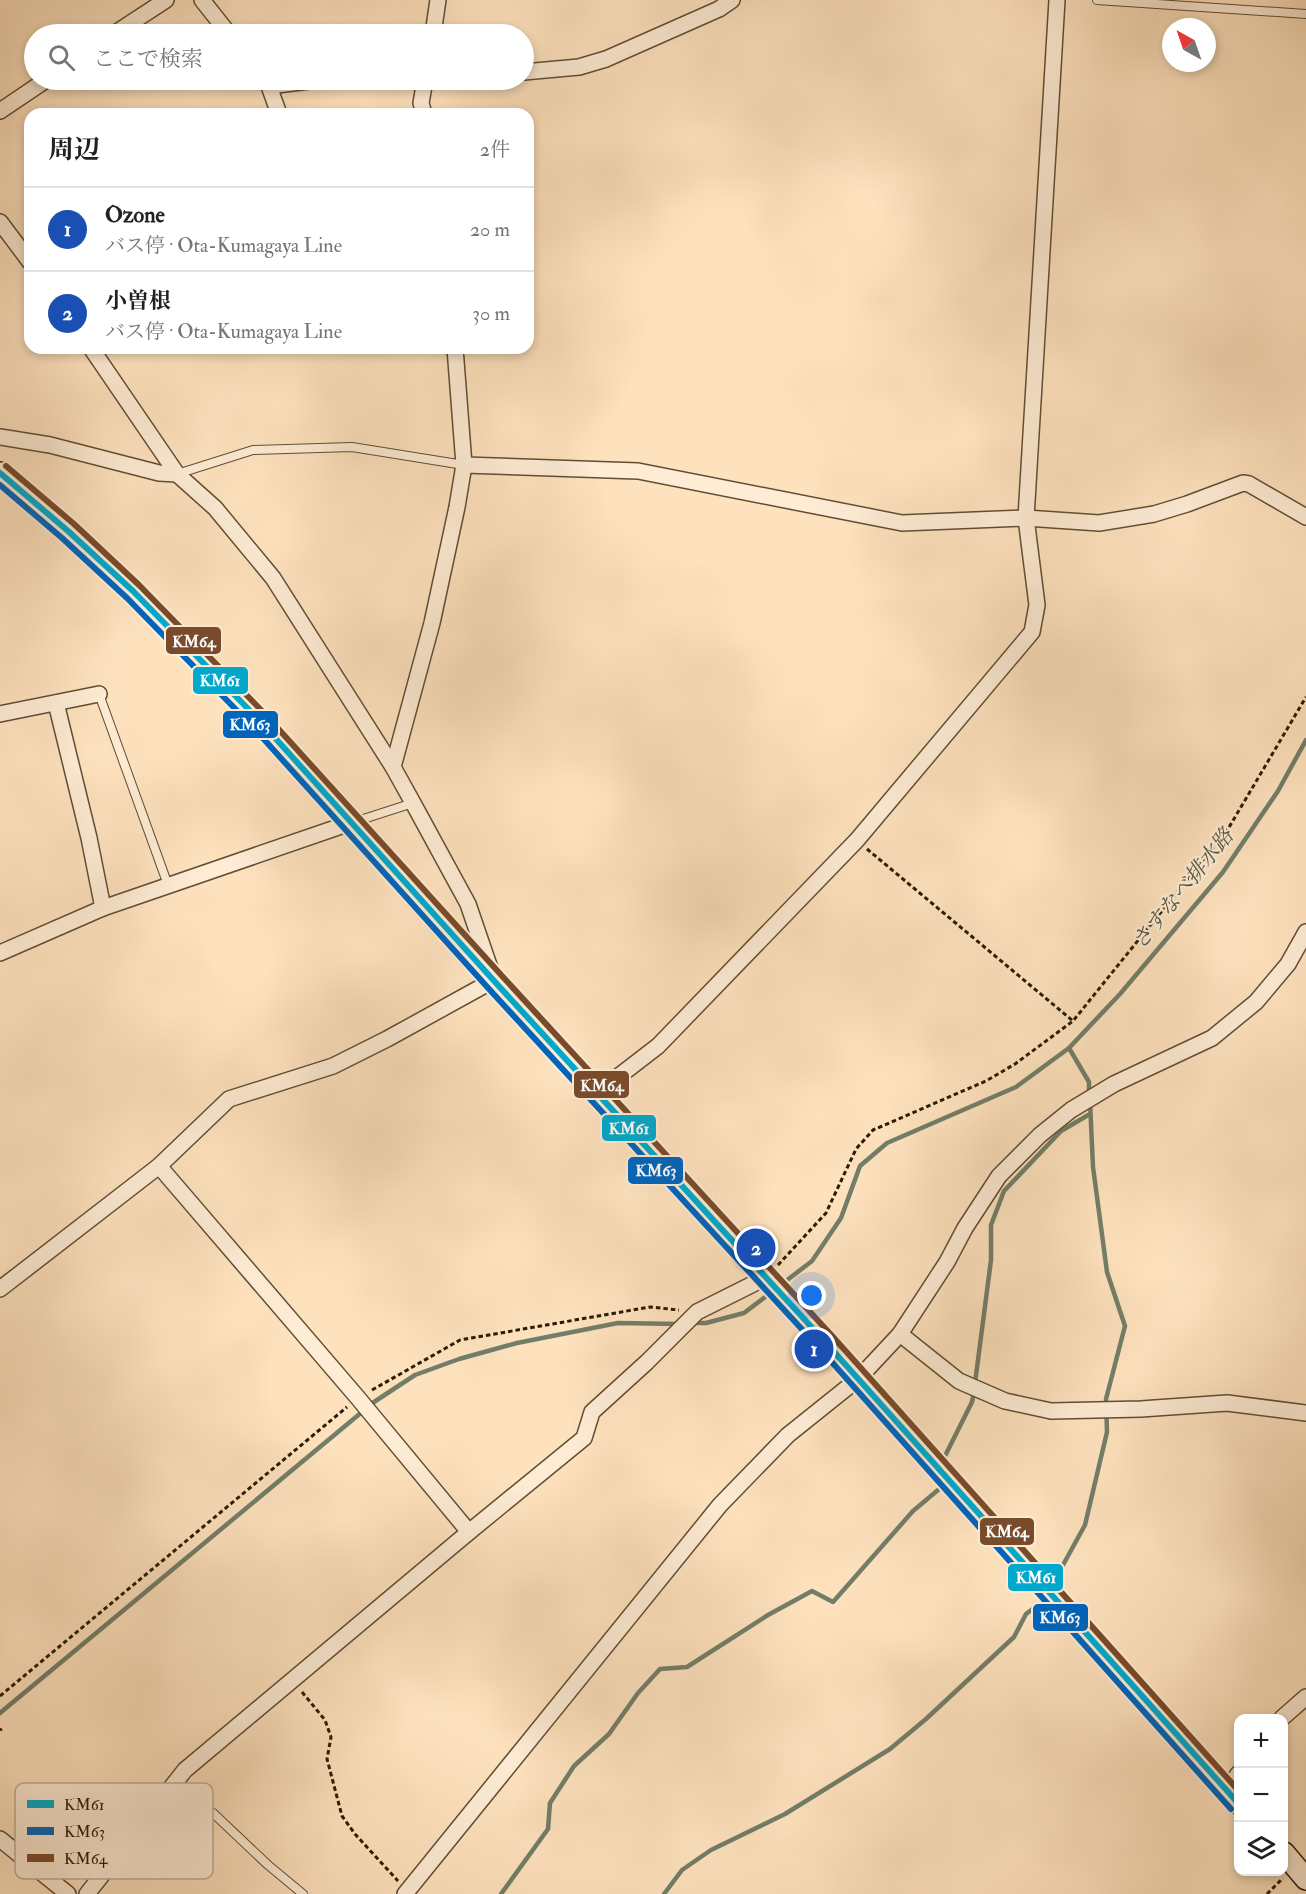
<!DOCTYPE html>
<html lang="ja">
<meta charset="utf-8">
<style>
body{margin:0;font-family:"IM FELL Double Pica","Noto Serif JP",serif;background:#f6f6f6;color:#202124}
.controls{position:absolute;right:18px;bottom:18px;display:grid;overflow:hidden;border-radius:12px;box-shadow:0 3px 9px #0003}
.controls button{width:54px;height:54px;display:grid;place-items:center;padding:0;border:0;border-bottom:2px solid #e0e0e0;background:#fff;color:#202124;font:30px sans-serif}
.compass{position:absolute;left:1162px;top:18px;width:54px;height:54px;border-radius:50%;background:#fff;box-shadow:0 3px 9px #0003;rotate:320deg}
.you{position:absolute;left:812px;top:1296px;width:21px;height:21px;margin:-15px;border:4px solid #fff;border-radius:50%;background:#1a73e8;box-shadow:0 0 0 9px #1a73e833}
.badge{display:grid;place-items:center;width:39px;height:39px;border-radius:50%;background:#1a73e8;color:#fff;font-size:20px;font-weight:700}
.pin{position:absolute;translate:-50% -50%;border:3px solid #fff;box-shadow:0 2px 6px #0006}
.list{margin:0;padding:0;list-style:none}
h2{display:flex;justify-content:space-between;align-items:center;height:78px;margin:0;padding:0 24px;font-size:26px}
h2 small{font-size:20px;font-weight:400;color:#757577}
.list li{display:grid;grid-template-columns:39px 1fr auto;gap:18px;align-items:center;box-sizing:border-box;height:84px;padding:0 24px;border-top:2px solid #e0e0e0}
.list b{display:block;font-size:22px;white-space:nowrap}
.list p{margin:0;font-size:20px;white-space:nowrap;color:#757577}
.list em{font-size:20px;font-style:normal;color:#757577}
.icon{flex:none;width:33px;height:33px;fill:none;stroke:currentColor;stroke-width:2;stroke-linecap:round;stroke-linejoin:round}
.map{position:relative;flex:none;width:1306px;height:1894px;overflow:hidden}
.search{position:absolute;background:#fff;box-shadow:0 3px 9px #0003;left:24px;top:24px;width:510px;height:66px;display:flex;align-items:center;gap:15px;box-sizing:border-box;padding:0 21px;border-radius:33px;color:#757577;font-size:22px}
.panel{position:absolute;background:#fff;box-shadow:0 3px 9px #0003;left:24px;top:108px;width:510px;height:246px;border-radius:18px}
.map>svg:first-child{display:block}
.lines{fill:none;stroke-linecap:round;stroke-linejoin:round}
.stream{stroke:#727e69;stroke-width:4.5}
.lane-casing{stroke:#604e33;stroke-width:10}
.street-casing{stroke:#604e33;stroke-width:18}
.secondary-casing{stroke:#2b1c05;stroke-width:24}
.path{stroke:#2b1c05;stroke-width:3;stroke-dasharray:4.5 3;stroke-linecap:butt}
.lane{stroke:#feecd5;stroke-width:8}
.street{stroke:#feecd5;stroke-width:15}
.secondary{stroke:#feecd5;stroke-width:21}
.bus-1-casing{stroke:#feecd5;stroke-width:10}
.bus-2-casing{stroke:#feecd5;stroke-width:10}
.bus-3-casing{stroke:#feecd5;stroke-width:10}
.bus-1{stroke:#00a9ce;stroke-width:6}
.bus-2{stroke:#0065bd;stroke-width:6}
.bus-3{stroke:#7a4b2a;stroke-width:6}
.labels{text-anchor:middle;dominant-baseline:central;stroke-width:4.5;stroke-linejoin:round;paint-order:stroke}
.water-label{font-size:21px;font-style:italic;fill:#54553f;stroke:#feecd5}
.key{fill:#feecd5;stroke:#bfae97;stroke-width:1.5}
.key-label{font-size:16px;fill:#2b1c05}
.line-badge{stroke:#feecd5;stroke-width:2}
.badge-label{font-size:16px;text-anchor:middle;font-weight:bold;fill:#fff}
</style>
<div class="map">
<svg width="1306" height="1894" viewBox="0 0 1306 1894">
<rect width="100%" height="100%" fill="#fee2be"/>
<filter id="stains"><feTurbulence type="fractalNoise" baseFrequency=".00333" numOctaves="4"/><feColorMatrix values="0 0 0 0 .2 0 0 0 0 .09 0 0 0 0 .02 0 0 0 .5 -.17"/></filter>
<radialGradient id="worn" r=".72"><stop offset=".6" stop-color="#630" stop-opacity="0"/><stop offset="1" stop-color="#630" stop-opacity=".3"/></radialGradient>
<g class="lines">
<g class="stream">
<polyline points="1069,1048 1089,1082 1089,1094"/>
<polyline points="782,1284 812,1261 841,1218 860,1166 887,1143 1016,1087 1069,1048 1120,994 1223,872 1278,791 1306,740"/>
<polyline points="691,1323 706,1323 744,1313 773,1291"/>
<polyline points="975,1383 991,1260 991,1225 1004,1191 1061,1131 1090,1114"/>
<polyline points="945,1456 972,1402 974,1392"/>
<polyline points="1052,1585 1085,1525 1107,1432 1106,1399 1125,1326 1107,1272 1093,1167 1090,1102"/>
<polyline points="0,1713 374,1402 415,1375 459,1359 517,1343 618,1323 680,1324"/>
<polyline points="501,1894 548,1829 550,1803 574,1766 609,1734 638,1693 660,1669 687,1667 768,1615 812,1591 833,1602 913,1511 938,1490"/>
<polyline points="664,1894 682,1870 711,1850 785,1814 890,1749 926,1719 1014,1637 1026,1614 1042,1602"/>
</g>
<g class="lane-casing">
<g id="lane">
<polyline points="1097,0 1306,14"/>
<polyline points="177,474 253,450 352,447 464,465"/>
<polyline points="99,694 168,885"/>
<polyline points="354,822 413,803"/>
<polyline points="165,1797 186,1801 213,1813 268,1865 303,1894"/>
</g>
</g>
<g class="street-casing">
<g id="street">
<polyline points="202,0 229,34"/>
<polyline points="114,34 166,0"/>
<polyline points="433,34 438,0"/>
<polyline points="524,72 579,67 606,59 719,9 732,0"/>
<polyline points="264,80 269,86 317,80"/>
<polyline points="269,86 279,114"/>
<polyline points="0,111 46,80"/>
<polyline points="424,114 421,103 425,80"/>
<polyline points="0,222 30,262"/>
<polyline points="0,437 50,445 159,473 177,474"/>
<polyline points="464,465 638,471 902,523 1026,518 1099,523 1154,514 1187,504 1243,483 1249,484 1306,517"/>
<polyline points="56,703 89,838 103,908"/>
<polyline points="0,714 99,694"/>
<polyline points="393,767 432,623 457,507 464,465 455,348"/>
<polyline points="0,953 103,908 353,822"/>
<polyline points="597,1093 658,1046 857,840 1032,632 1037,605 1026,518 1057,0"/>
<polyline points="159,1166 358,1398 469,1532"/>
<polyline points="0,1289 159,1166 229,1099 333,1066 387,1039 494,980 468,904 413,803 393,767 273,578 215,508 177,474 91,348"/>
<polyline points="900,1334 959,1381 1005,1401 1051,1411 1141,1409 1227,1403 1306,1413"/>
<polyline points="1282,1718 1306,1697"/>
<polyline points="1228,1791 1238,1774"/>
<polyline points="0,1839 68,1894"/>
<polyline points="87,1894 185,1770 469,1532 584,1438 592,1412 647,1362 697,1312 767,1277"/>
<polyline points="405,1894 720,1505 788,1435 858,1379 900,1334 947,1262 965,1228 999,1176 1040,1135 1071,1110 1114,1084 1212,1038 1256,1002 1288,964 1306,932"/>
</g>
</g>
<g class="secondary-casing">
<g id="secondary">
<path d="M0,473C185,623 337,808 496,983C587,1083 678,1180 768,1279C927,1453 1082,1629 1238,1803"/>
<polyline points="1284,1853 1306,1879"/>
</g>
</g>
<g class="path">
<polyline points="867,849 1073,1021"/>
<polyline points="778,1265 826,1213 856,1149 873,1130 986,1081 1015,1064 1073,1021 1228,829 1306,697"/>
<polyline points="372,1390 460,1340 650,1307 679,1310"/>
<polyline points="302,1692 325,1720 331,1737 327,1759 342,1816 355,1834 398,1881"/>
<polyline points="0,1696 347,1407"/>
<polyline points="0,1730 2,1729"/>
<polyline points="1267,1894 1283,1878"/>
</g>
<use href="#lane" class="lane"/>
<use href="#street" class="street"/>
<use href="#secondary" class="secondary"/>
<g class="bus-1-casing">
<polyline id="bus-1" points="0,473 68,531 133,591 258,719 496,983 827,1344 1238,1803"/>
</g>
<g class="bus-2-casing">
<polyline id="bus-2" points="0,485 62,538 127,598 251,725 489,989 821,1350 1231,1809"/>
</g>
<g class="bus-3-casing">
<polyline id="bus-3" points="6,466 74,524 139,585 264,713 503,977 834,1338 1238,1790"/>
</g>
<use href="#bus-1" class="bus-1"/>
<use href="#bus-2" class="bus-2"/>
<use href="#bus-3" class="bus-3"/>
</g>
<g class="labels">
<g class="water-label">
<text transform="translate(1183 889) rotate(-51)">さすなべ排水路</text>
</g>
</g>
<rect x="15" y="1783" width="198" height="96" rx="9" class="key"/>
<rect x="27" y="1800" width="27" height="8" fill="#00a9ce"/>
<rect x="27" y="1827" width="27" height="8" fill="#0065bd"/>
<rect x="27" y="1854" width="27" height="8" fill="#7a4b2a"/>
<g class="key-label">
<text x="64" y="1810">KM61</text>
<text x="64" y="1837">KM63</text>
<text x="64" y="1864">KM64</text>
</g>
<g class="line-badge">
<rect x="165" y="626" width="57" height="29" rx="6" fill="#7a4b2a"/>
<rect x="192" y="666" width="57" height="29" rx="6" fill="#00a9ce"/>
<rect x="222" y="710" width="57" height="29" rx="6" fill="#0065bd"/>
<rect x="573" y="1070" width="57" height="29" rx="6" fill="#7a4b2a"/>
<rect x="601" y="1114" width="56" height="28" rx="6" fill="#00a9ce"/>
<rect x="627" y="1156" width="57" height="29" rx="6" fill="#0065bd"/>
<rect x="979" y="1517" width="56" height="29" rx="6" fill="#7a4b2a"/>
<rect x="1007" y="1563" width="57" height="29" rx="6" fill="#00a9ce"/>
<rect x="1032" y="1603" width="57" height="29" rx="6" fill="#0065bd"/>
</g>
<g class="badge-label">
<text x="194" y="647">KM64</text>
<text x="220" y="686">KM61</text>
<text x="250" y="730">KM63</text>
<text x="602" y="1091">KM64</text>
<text x="629" y="1134">KM61</text>
<text x="656" y="1176">KM63</text>
<text x="1007" y="1537">KM64</text>
<text x="1036" y="1583">KM61</text>
<text x="1060" y="1623">KM63</text>
</g>
<rect width="100%" height="100%" filter="url(#stains)"/>
<rect width="100%" height="100%" fill="url(#worn)"/>
</svg>
<div class="controls">
<button>+</button>
<button>−</button>
<button><svg class="icon" aria-label="layers" viewBox="0 0 24 24"><path d="M12 4l9 5-9 5-9-5zM3 14l9 5 9-5"/></svg></button>
</div>
<svg class="compass" viewBox="-18 -18 36 36"><path d="M0-13l5 13h-10z" fill="#e53935"/><path d="M0 13l5-13h-10z" fill="#757577"/></svg>
<div class="you"></div>
<div class="pin badge" style="left:814px;top:1349px;background:#1a4fb4">1</div>
<div class="pin badge" style="left:756px;top:1248px;background:#1a4fb4">2</div>
<div class="search"><svg class="icon" aria-label="search" viewBox="0 0 24 24"><circle cx="10" cy="10" r="6"/><path d="M15 15l6 6"/></svg>ここで検索</div>
<section class="panel">
<h2>周辺<small>2件</small></h2>
<ul class="list">
<li><span class="badge" style="background:#1a4fb4">1</span><div><b>Ozone</b><p>バス停 · Ota-Kumagaya Line</p></div><em>20 m</em></li>
<li><span class="badge" style="background:#1a4fb4">2</span><div><b>小曽根</b><p>バス停 · Ota-Kumagaya Line</p></div><em>30 m</em></li>
</ul>
</section>
</div>
